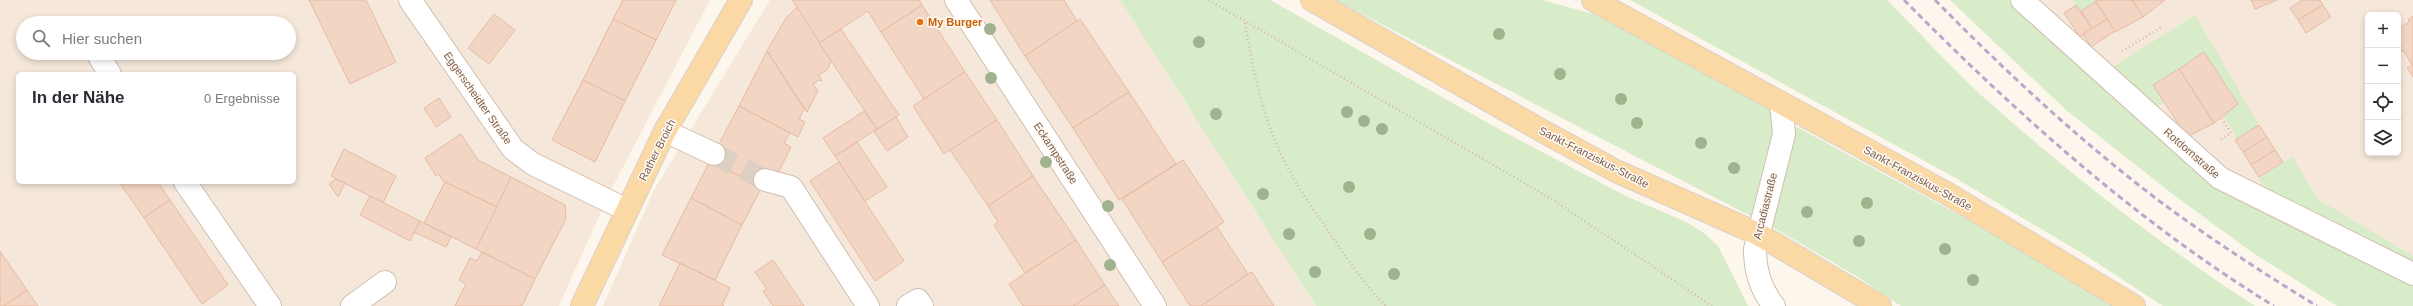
<!DOCTYPE html>
<html lang="de">
<meta charset="utf-8">
<style>
body{margin:0;font-family:Arial,sans-serif;background:#f2f2f3;color:#2b2b33}
.controls{position:absolute;right:12px;top:12px;display:grid;overflow:hidden;border-radius:6px;box-shadow:0 2px 6px #0003}
.controls button{width:36px;height:36px;display:grid;place-items:center;padding:0;border:0;border-bottom:1px solid #e1e1e2;background:#fff;color:#2b2b33;font:20px sans-serif}
.list{margin:0;padding:0;list-style:none}
h2{display:flex;justify-content:space-between;align-items:center;height:52px;margin:0;padding:0 16px;font-size:17px}
h2 small{font-size:13px;font-weight:400;color:#7c7c81}
.icon{flex:none;width:22px;height:22px;fill:none;stroke:currentColor;stroke-width:2;stroke-linecap:round;stroke-linejoin:round}
.map{position:relative;flex:none;width:2413px;height:306px;overflow:hidden}
.search{position:absolute;background:#fff;box-shadow:0 2px 6px #0003;left:16px;top:16px;width:280px;height:44px;display:flex;align-items:center;gap:10px;box-sizing:border-box;padding:0 14px;border-radius:22px;color:#7c7c81;font-size:15px}
.panel{position:absolute;background:#fff;box-shadow:0 2px 6px #0003;left:16px;top:72px;width:280px;height:112px;border-radius:6px}
.map>svg:first-child{display:block}
.residential{fill:#f5e8da;fill-rule:evenodd}
.green{fill:#d8ecc9}
.building{fill:#f3d5c3;stroke:#e6bba3}
.lines{fill:none;stroke-linecap:round;stroke-linejoin:round}
.minor-tunnel{stroke:#dcd0c4;stroke-width:22;stroke-dasharray:22 11;stroke-linecap:butt}
.minor-casing{stroke:#d1beb0;stroke-width:24}
.major-casing{stroke:#dad1cd;stroke-width:24}
.path{stroke:#d9b8a5;stroke-width:2.5;stroke-dasharray:1 3;stroke-linecap:butt}
.minor{stroke:#fff;stroke-width:22}
.major{stroke:#fbd9a5;stroke-width:22}
.rail{stroke:#b9a8c9;stroke-width:3;stroke-dasharray:6 4;stroke-linecap:butt}
.tree{fill:#a0b28e}
.food-dot{fill:#e8710a;stroke:#fffaf3;stroke-width:1.5}
.labels{text-anchor:middle;dominant-baseline:central;stroke-width:3;stroke-linejoin:round;paint-order:stroke}
.food-label{font-size:11px;font-weight:bold;fill:#c56008;stroke:#fffaf3;text-anchor:start}
.street-label{font-size:11px;fill:#7a5c4d;stroke:#fffaf3}
</style>
<div class="map">
<svg width="2413" height="306" viewBox="0 0 2413 306">
<rect width="100%" height="100%" fill="#fdf6ec"/>
<g class="residential">
<path d="M0,0H710L609,194L559,306H0ZM23,23H289V53H23ZM18,74H294V182H18Z"/>
<polygon points="770,0 1120,0 1316,306 603,306 655,188"/>
<path d="M2024,0H2413V273L2220,178ZM2368,15H2398V153H2368Z"/>
</g>
<g class="green">
<polygon points="1120,0 1270,0 1504,132 1624,195 1686,222 1704,233 1718,246 1748,306 1316,306"/>
<polygon points="1335,0 1542,0 1601,16 1770,110 1778,128 1756,219"/>
<path d="M1630,0H1887C1918,31 1949,65 1981,95C2067,172 2158,243 2255,306H2163L2085,255L1952,176Z"/>
<polygon points="1950,0 2009,0 2216,188 2413,284 2413,306 2337,306 2250,251 2170,192 2066,110"/>
<polygon points="2073,0 2095,0 2096,2 2081,11"/>
<polygon points="2195,15 2259,125 2235,140 2236,135 2224,117 2224,113 2238,104 2204,52 2154,85 2164,102 2155,107 2113,67"/>
<polygon points="1797,127 1976,224 2113,306 1901,306 1856,276 1769,225 1787,129"/>
<polygon points="2292,157 2319,200 2413,256 2413,264 2268,193 2259,178"/>
</g>
<g class="building">
<polygon points="309,0 366,0 396,62 350,84"/>
<polygon points="623,0 676,0 656,40 613,19"/>
<polygon points="792,0 919,0 922,5 881,32 868,11 819,43"/>
<polygon points="990,0 1064,0 1077,21 1025,56"/>
<polygon points="2095,0 2132,0 2143,17 2115,32"/>
<polygon points="2132,0 2165,0 2143,17"/>
<polygon points="2251,0 2277,0 2255,9"/>
<polygon points="2302,0 2320,0 2323,5 2298,20 2290,8"/>
<polygon points="2096,2 2107,19 2092,29 2081,11"/>
<polygon points="922,5 965,72 924,99 881,32"/>
<polygon points="2076,5 2092,29 2080,37 2064,13"/>
<polygon points="2323,5 2331,17 2306,33 2298,20"/>
<polygon points="797,7 831,61 828,69 819,75 822,81 819,80 813,84 818,91 807,112 767,51 786,18"/>
<polygon points="494,14 515,30 489,64 468,48"/>
<polygon points="2413,16 2413,65 2412,65 2404,51 2398,52 2398,29 2409,22 2408,20"/>
<polygon points="613,19 656,40 625,101 583,80"/>
<polygon points="1080,19 1129,92 1073,128 1025,56"/>
<polygon points="2107,19 2115,31 2091,47 2083,34"/>
<polygon points="841,29 899,115 877,129 819,43"/>
<polygon points="767,51 804,109 799,119 805,122 798,137 739,106"/>
<polygon points="2204,52 2238,104 2214,123 2179,69"/>
<polygon points="2412,65 2413,65 2413,77 2407,68"/>
<polygon points="2179,69 2214,123 2187,137 2153,85"/>
<polygon points="965,72 997,120 944,154 913,106"/>
<polygon points="583,80 625,101 595,162 552,140"/>
<polygon points="1129,92 1176,164 1119,200 1073,128"/>
<polygon points="439,98 451,117 436,127 424,108"/>
<polygon points="739,106 790,133 784,143 791,147 776,177 762,187 710,161"/>
<polygon points="864,111 877,129 835,156 823,138"/>
<polygon points="896,117 908,137 887,151 874,131"/>
<polygon points="997,120 1033,176 988,206 950,150"/>
<polygon points="2259,125 2267,137 2243,152 2235,140"/>
<polygon points="461,134 478,160 511,177 497,207 443,181 439,174 436,176 425,158"/>
<polygon points="2267,137 2275,150 2251,165 2243,152"/>
<polygon points="857,142 887,187 865,201 835,156"/>
<polygon points="344,149 396,176 383,203 331,176"/>
<polygon points="2275,150 2283,162 2259,177 2251,165"/>
<polygon points="1183,160 1224,222 1162,262 1122,199"/>
<polygon points="710,161 762,187 742,225 691,198"/>
<polygon points="839,162 904,261 875,281 810,181"/>
<polygon points="1033,176 1076,240 1025,273 994,225 998,222 988,206"/>
<polygon points="511,177 565,205 566,219 535,279 476,249"/>
<polygon points="336,179 345,183 338,197 329,184"/>
<polygon points="119,182 158,182 170,200 144,218"/>
<polygon points="445,182 497,207 476,249 424,223"/>
<polygon points="370,196 420,221 410,241 360,215"/>
<polygon points="691,198 742,225 715,280 662,255"/>
<polygon points="170,200 228,285 202,304 144,218"/>
<polygon points="420,221 451,237 446,247 414,232"/>
<polygon points="1217,227 1248,274 1201,306 1190,306 1162,262"/>
<polygon points="1076,240 1105,285 1073,306 1023,306 1009,284"/>
<polygon points="0,251 27,290 4,306 0,306"/>
<polygon points="482,252 535,279 522,306 455,306 466,284 459,280 470,258 477,261"/>
<polygon points="773,260 804,306 773,306 763,291 767,289 755,272"/>
<polygon points="680,263 730,288 722,305 724,306 659,306"/>
<polygon points="1252,272 1274,306 1201,306 1248,274"/>
<polygon points="1105,285 1119,306 1073,306"/>
<polygon points="27,290 38,306 4,306"/>
</g>
<g class="lines">
<polyline class="minor-tunnel" points="714,154 765,180"/>
<g class="minor-casing">
<g id="minor">
<polyline points="410,0 513,149 533,164 627,210"/>
<polyline points="956,0 1155,306"/>
<polyline points="2022,0 2220,178 2413,274"/>
<polyline points="100,58 110,74"/>
<polyline points="665,131 714,154"/>
<polyline points="765,180 791,187 868,306"/>
<polyline points="185,182 270,306"/>
<polyline points="352,306 385,282"/>
<polyline points="908,306 918,300 922,306"/>
<path d="M1774,306C1761,290 1755,269 1755,249L1784,134L1781,103"/>
</g>
</g>
<g class="major-casing">
<g id="major">
<polyline points="1312,0 1546,133 1616,171 1758,234 1880,306"/>
<polyline points="1593,0 1948,194 2134,306"/>
<polyline points="582,306 665,131 741,0"/>
</g>
</g>
<g class="path">
<polyline points="1209,0 1550,198 1712,306"/>
<path d="M1245,23C1253,70 1262,117 1284,160C1298,189 1318,216 1336,242C1351,264 1367,288 1386,306"/>
<polyline points="2122,51 2162,27"/>
<polyline points="2221,139 2231,133 2221,118"/>
</g>
<use href="#minor" class="minor"/>
<use href="#major" class="major"/>
<g class="rail">
<path d="M1904,0C2017,114 2137,222 2274,306"/>
<path d="M1935,0C2005,71 2079,140 2158,200C2209,238 2263,273 2317,306"/>
</g>
</g>
<g class="tree">
<circle cx="990" cy="29" r="6"/>
<circle cx="1499" cy="34" r="6"/>
<circle cx="1199" cy="42" r="6"/>
<circle cx="1560" cy="74" r="6"/>
<circle cx="991" cy="78" r="6"/>
<circle cx="1621" cy="99" r="6"/>
<circle cx="1347" cy="112" r="6"/>
<circle cx="1216" cy="114" r="6"/>
<circle cx="1364" cy="121" r="6"/>
<circle cx="1637" cy="123" r="6"/>
<circle cx="1382" cy="129" r="6"/>
<circle cx="1701" cy="143" r="6"/>
<circle cx="1046" cy="162" r="6"/>
<circle cx="1734" cy="168" r="6"/>
<circle cx="1349" cy="187" r="6"/>
<circle cx="1263" cy="194" r="6"/>
<circle cx="1867" cy="203" r="6"/>
<circle cx="1108" cy="206" r="6"/>
<circle cx="1807" cy="212" r="6"/>
<circle cx="1289" cy="234" r="6"/>
<circle cx="1370" cy="234" r="6"/>
<circle cx="1859" cy="241" r="6"/>
<circle cx="1945" cy="249" r="6"/>
<circle cx="1110" cy="265" r="6"/>
<circle cx="1315" cy="272" r="6"/>
<circle cx="1394" cy="274" r="6"/>
<circle cx="1973" cy="280" r="6"/>
</g>
<circle class="food-dot" cx="920" cy="22" r="4"/>
<g class="labels">
<g class="food-label">
<text x="928" y="22">My Burger</text>
</g>
<g class="street-label">
<text transform="translate(478 98) rotate(55)">Eggerscheidter Straße</text>
<text transform="translate(657 150) rotate(-63)">Rather Broich</text>
<text transform="translate(1056 153) rotate(57)">Eckampstraße</text>
<text transform="translate(2192 153) rotate(41)">Rotdornstraße</text>
<text transform="translate(1594 157) rotate(27)">Sankt-Franziskus-Straße</text>
<text transform="translate(1918 178) rotate(29)">Sankt-Franziskus-Straße</text>
<text transform="translate(1765 206) rotate(-76)">Arcadiastraße</text>
</g>
</g>
</svg>
<div class="controls">
<button>+</button>
<button>−</button>
<button><svg class="icon" aria-label="locate" viewBox="0 0 24 24"><circle cx="12" cy="12" r="6"/><path d="M12 2v4M12 18v4M2 12h4M18 12h4"/></svg></button>
<button><svg class="icon" aria-label="layers" viewBox="0 0 24 24"><path d="M12 4l9 5-9 5-9-5zM3 14l9 5 9-5"/></svg></button>
</div>
<div class="search"><svg class="icon" aria-label="search" viewBox="0 0 24 24"><circle cx="10" cy="10" r="6"/><path d="M15 15l6 6"/></svg>Hier suchen</div>
<section class="panel">
<h2>In der Nähe<small>0 Ergebnisse</small></h2>
<ul class="list">
</ul>
</section>
</div>
